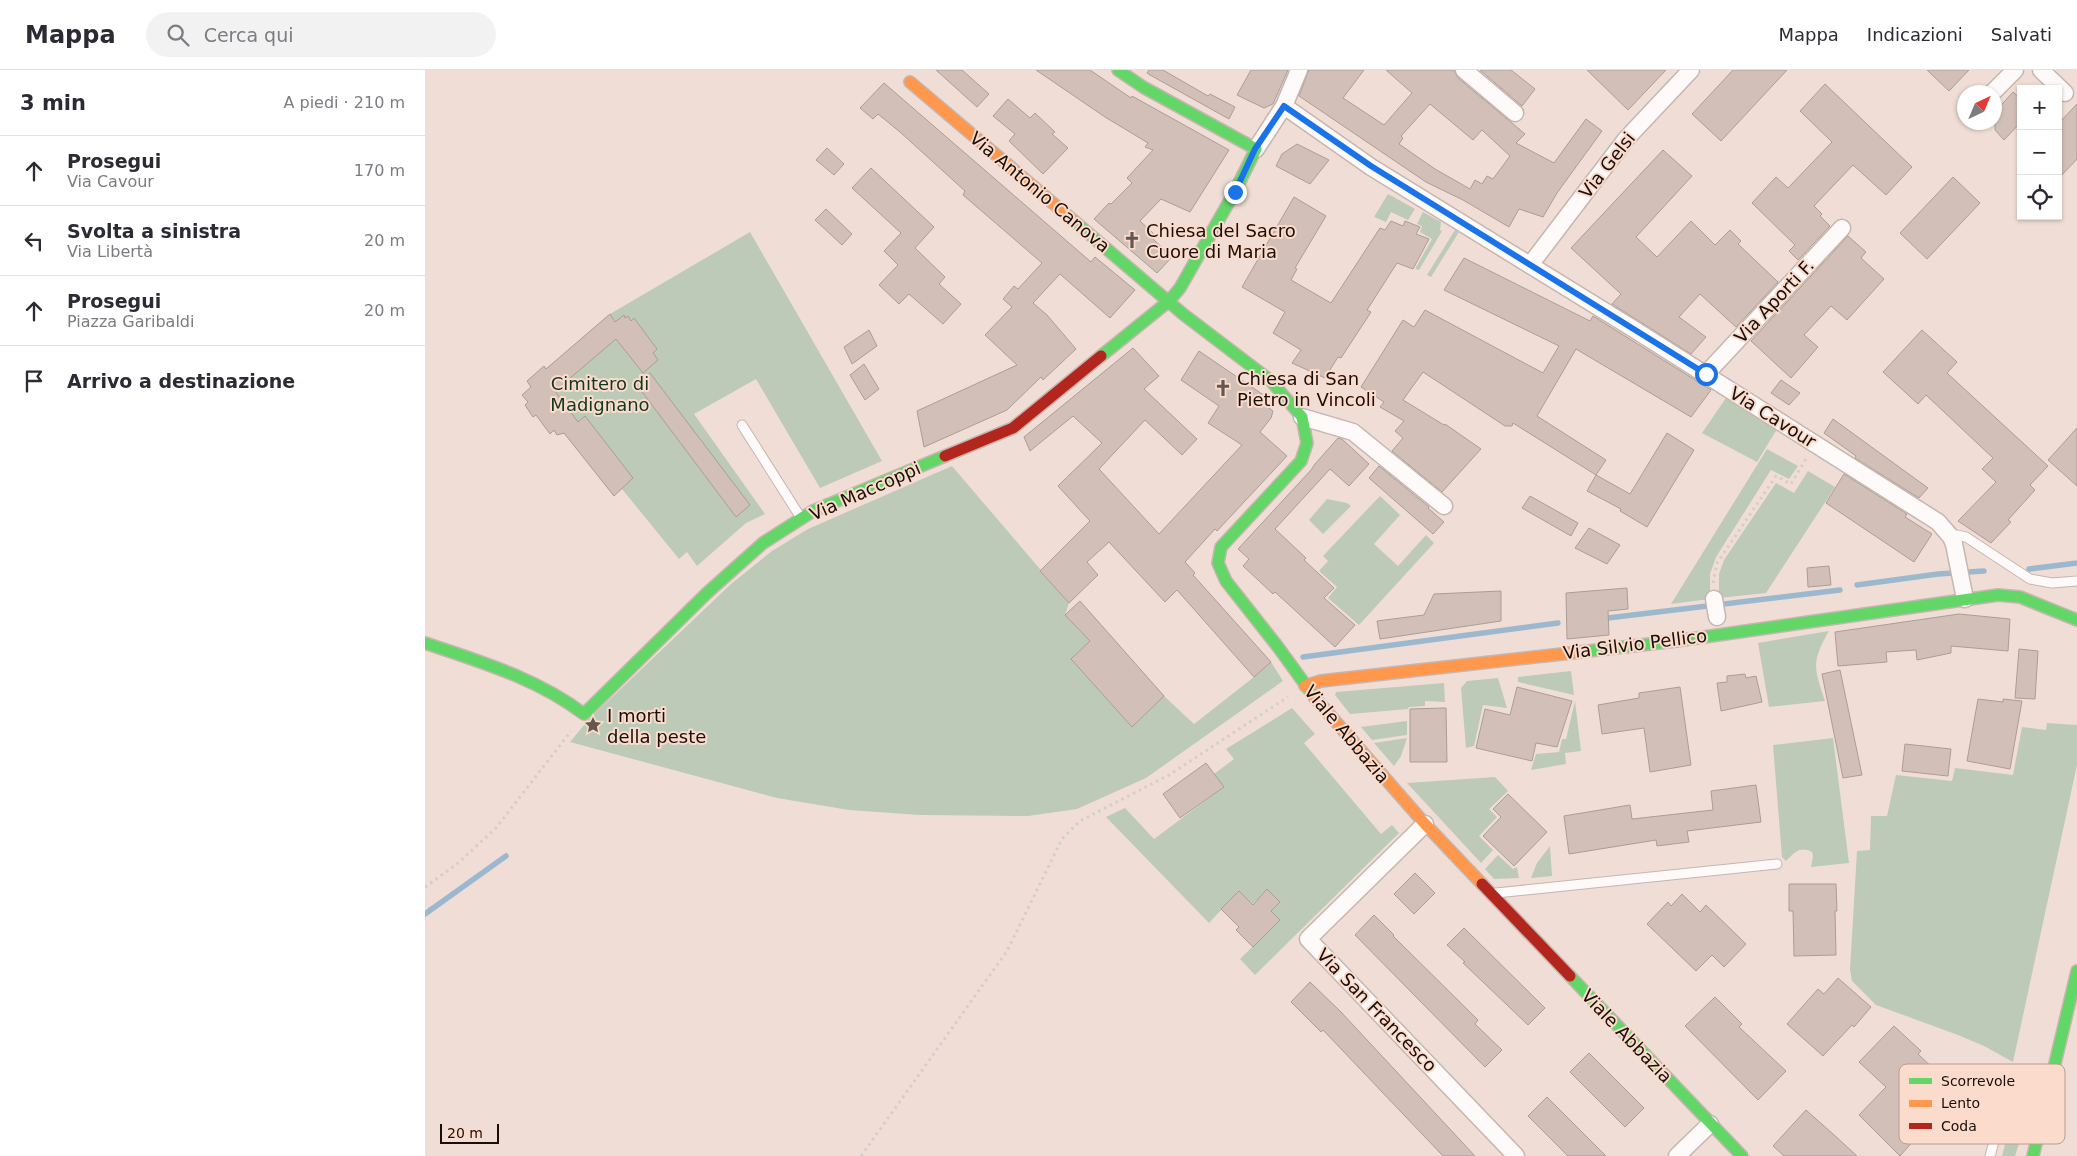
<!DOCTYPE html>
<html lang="it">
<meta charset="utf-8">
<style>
body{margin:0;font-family:"DejaVu Sans",sans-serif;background:#f2f2f3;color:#2b2b33}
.controls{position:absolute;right:15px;top:15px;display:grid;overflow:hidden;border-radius:0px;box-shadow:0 1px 4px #0004}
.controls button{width:45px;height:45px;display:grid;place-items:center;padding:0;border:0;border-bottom:1px solid #e1e1e2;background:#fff;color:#2b2b33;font:25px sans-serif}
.compass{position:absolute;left:1532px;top:15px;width:45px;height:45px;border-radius:50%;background:#fff;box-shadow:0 1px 4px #0004;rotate:44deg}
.scale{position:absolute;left:15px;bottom:12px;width:59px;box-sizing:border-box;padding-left:5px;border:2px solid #1a0e08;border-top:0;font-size:14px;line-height:18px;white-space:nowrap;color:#1a0e08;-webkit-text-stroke:4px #fadbcc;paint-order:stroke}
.stop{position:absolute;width:15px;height:15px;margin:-11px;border:4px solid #1a73e8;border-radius:50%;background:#fff}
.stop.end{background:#1a73e8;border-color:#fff;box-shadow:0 1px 5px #0008}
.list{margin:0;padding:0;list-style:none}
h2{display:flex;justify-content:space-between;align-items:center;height:65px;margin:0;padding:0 20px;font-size:21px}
h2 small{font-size:16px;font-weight:400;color:#7c7c81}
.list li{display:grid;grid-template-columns:32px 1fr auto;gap:15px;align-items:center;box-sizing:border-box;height:70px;padding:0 20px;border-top:1px solid #e1e1e2}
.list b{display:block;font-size:19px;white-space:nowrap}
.list p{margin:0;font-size:16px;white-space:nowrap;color:#7c7c81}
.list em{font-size:16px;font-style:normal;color:#7c7c81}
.icon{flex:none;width:28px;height:28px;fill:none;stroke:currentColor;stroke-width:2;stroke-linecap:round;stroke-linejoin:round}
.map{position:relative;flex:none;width:1652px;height:1086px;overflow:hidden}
header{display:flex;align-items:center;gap:30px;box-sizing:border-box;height:70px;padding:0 25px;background:#fff;border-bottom:1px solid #e1e1e2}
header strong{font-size:24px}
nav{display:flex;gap:28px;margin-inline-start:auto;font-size:18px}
.search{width:350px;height:45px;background:#f2f2f3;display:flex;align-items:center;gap:12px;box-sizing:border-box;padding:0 18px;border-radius:28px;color:#7c7c81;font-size:19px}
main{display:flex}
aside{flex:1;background:#fff}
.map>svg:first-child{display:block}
.green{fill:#bdcab8}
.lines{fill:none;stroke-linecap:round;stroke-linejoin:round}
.stream{stroke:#9cb8ce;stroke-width:5.5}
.building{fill:#d2c0b8;stroke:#ab9d96;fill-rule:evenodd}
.lane-casing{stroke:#c5b6b0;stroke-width:11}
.street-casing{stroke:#c5b6b0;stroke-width:19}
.fast-casing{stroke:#c5b6b0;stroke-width:14}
.slow-casing{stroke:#c5b6b0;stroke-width:14}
.jam-casing{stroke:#c5b6b0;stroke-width:14}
.path{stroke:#d3cecc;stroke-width:3;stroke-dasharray:2.5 4;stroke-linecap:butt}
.lane{stroke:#fdfaf9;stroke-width:9}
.street{stroke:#fdfaf9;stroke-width:16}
.fast{stroke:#63d668;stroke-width:11}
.slow{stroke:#ff974d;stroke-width:11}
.jam{stroke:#b3261e;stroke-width:11}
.route{stroke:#1a73e8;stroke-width:6}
.labels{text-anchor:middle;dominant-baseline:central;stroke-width:4;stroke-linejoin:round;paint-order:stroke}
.street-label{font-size:18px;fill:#1a0e08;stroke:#fadbcc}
.poi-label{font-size:18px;fill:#1a0e08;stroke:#fadbcc;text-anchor:start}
.park-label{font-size:18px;fill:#10371f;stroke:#fadbcc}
.key{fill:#fadbcc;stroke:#b79e91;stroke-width:1}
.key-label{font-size:14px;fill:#1a0e08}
</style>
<header>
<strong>Mappa</strong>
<div class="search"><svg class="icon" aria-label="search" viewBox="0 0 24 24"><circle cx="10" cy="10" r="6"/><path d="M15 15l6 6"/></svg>Cerca qui</div>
<nav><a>Mappa</a><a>Indicazioni</a><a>Salvati</a></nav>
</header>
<main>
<aside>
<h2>3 min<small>A piedi · 210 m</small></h2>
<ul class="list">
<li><svg class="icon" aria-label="ahead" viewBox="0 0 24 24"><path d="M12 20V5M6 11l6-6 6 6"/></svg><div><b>Prosegui</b><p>Via Cavour</p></div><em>170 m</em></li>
<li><svg class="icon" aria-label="left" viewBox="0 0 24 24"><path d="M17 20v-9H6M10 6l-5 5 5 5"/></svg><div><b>Svolta a sinistra</b><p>Via Libertà</p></div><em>20 m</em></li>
<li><svg class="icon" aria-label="ahead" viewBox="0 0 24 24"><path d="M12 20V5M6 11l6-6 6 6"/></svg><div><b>Prosegui</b><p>Piazza Garibaldi</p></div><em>20 m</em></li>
<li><svg class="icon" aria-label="arrive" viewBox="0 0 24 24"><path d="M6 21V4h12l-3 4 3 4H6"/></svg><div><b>Arrivo a destinazione</b></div></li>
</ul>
</aside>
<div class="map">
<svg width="1652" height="1086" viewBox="0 0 1652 1086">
<rect width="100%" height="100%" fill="#f0ded6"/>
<g class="green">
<polygon points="963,124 990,139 983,150 966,142 961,152 949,147"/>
<polygon points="998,142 1016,152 1015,160 1017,161 994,200 990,199 1007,169 995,162 997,156 992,154"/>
<polygon points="1030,160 1034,162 1006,207 1002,205"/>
<polygon points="325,162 457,391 395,418 331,309 269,344 340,444 321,453 272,496 262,482 254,489 197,419 189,426 139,363 132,365 129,361 125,364 116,352 113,343 108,347 100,335 103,332 106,317 102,311 119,296 121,299 185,244"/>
<polygon points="1301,328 1352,359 1332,392 1277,363"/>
<polygon points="1342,379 1373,396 1364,409 1346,400 1291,487 1285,504 1285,529 1246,534"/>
<polygon points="527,396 644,533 640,545 665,571 646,589 707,657 739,626 769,654 829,607 846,592 858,611 721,708 652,739 603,746 495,745 424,740 352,728 145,672 164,649 306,514 347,481 383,459"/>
<polygon points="1383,401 1410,417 1341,523 1294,528 1294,504 1299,490 1351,413 1369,423"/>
<polygon points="955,426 975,445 949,474 973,496 1001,465 1009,473 934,555 903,528 912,517 894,501 903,491 898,486"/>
<polygon points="902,429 922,433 926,436 898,464 884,450"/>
<path d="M1404,561C1386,592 1389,598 1400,631L1344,637L1333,573Z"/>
<polygon points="1146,601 1149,625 1093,612 1093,607"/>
<polygon points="1073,608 1082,638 1058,635 1049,676 1041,678 1036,618 1042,611"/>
<polygon points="1019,613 1020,632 1000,631 1000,636 984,637 983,639 925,644 910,625 911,622"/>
<polygon points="1150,631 1156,681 1140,683 1141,694 1106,700 1111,684 1134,682 1137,669 1141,669"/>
<polygon points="867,638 890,664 879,673 956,764 967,755 974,763 830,905 815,889 855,850 846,841 855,832 842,820 828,834 814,821 784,853 681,747 700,738 729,769 799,717 789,704 809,689 801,679"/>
<polygon points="982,651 982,665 947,670 936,657"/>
<polygon points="1622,653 1652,655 1652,695 1588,992 1559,976 1533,965 1451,935 1427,911 1425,899 1432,781 1445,780 1446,746 1462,746 1471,705 1527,711 1530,698 1588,705 1597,657 1621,660"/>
<polygon points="982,668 976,686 969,696 949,673"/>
<path d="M1408,668L1424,793L1386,797L1388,786L1387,782C1375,776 1370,782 1361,791L1357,787L1348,675Z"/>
<polygon points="1070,707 1083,721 1064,739 1072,747 1054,766 1068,780 1056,793 982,713"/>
<polygon points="1125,776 1127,806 1106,808 1112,793"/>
<polygon points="1073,785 1088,799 1092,797 1094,808 1069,809 1060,799"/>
<polygon points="1599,1002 1615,1007 1590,1086 1577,1086"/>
</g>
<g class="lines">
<g class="stream">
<polyline points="1604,499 1652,493"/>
<polyline points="1432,515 1513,504 1559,501"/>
<polyline points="1183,548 1415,520"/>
<polyline points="878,587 1133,553"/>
<polyline points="0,844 81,786"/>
</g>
</g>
<g class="building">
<polygon points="511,0 537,0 564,24 552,37"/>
<polygon points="611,0 665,0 706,28 707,26 804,80 765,142 736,129 715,151 729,164 726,167 747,187 732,203 669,149 684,133 686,134 707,113 702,108 728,80 720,77 723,73 680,47"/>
<polygon points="724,0 738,0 783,26 785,24 810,37 804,49 725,5 722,3"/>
<polygon points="826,0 863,0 848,34 839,38 812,25"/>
<path d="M884,0H939L918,28L959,55L987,23L961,0H1029L1033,8L1100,64L1091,73L1129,93L1161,49L1177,61L1132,123L1118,147L1094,139L1084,157L1038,130L1001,112L874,26ZM1005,34L1048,70L1057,60L1085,86L1068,109L1062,106L1057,114L1050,110L1045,119L1010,99L974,74L978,68L976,66Z"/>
<polygon points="1055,0 1086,0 1110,19 1097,36"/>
<polygon points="1162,0 1241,0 1203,40"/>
<polygon points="1308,0 1362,0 1296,71 1267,44"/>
<polygon points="1502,0 1544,0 1524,21"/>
<polygon points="459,13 666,192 670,187 710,220 685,248 635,204 608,233 622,245 651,279 618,310 616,307 582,340 499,377 492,341 592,295 560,265 587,237 578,229 589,216 593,219 617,193 538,125 540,121 475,62 453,44 448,49 435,38"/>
<polygon points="1400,14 1487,97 1461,125 1428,95 1389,136 1397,144 1395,146 1405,156 1373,190 1364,181 1370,175 1327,133 1351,107 1363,118 1407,72 1375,41"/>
<polygon points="1588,22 1596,29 1596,52 1579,70 1570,60 1570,42"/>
<polygon points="583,29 605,48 610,43 630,62 627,64 643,78 618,104 584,71 590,64 568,46"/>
<polygon points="1652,34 1652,89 1633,109 1633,54"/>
<polygon points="872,74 904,90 885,114 851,96 857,84"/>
<polygon points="402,78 419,94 409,105 391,90"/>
<polygon points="1238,80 1267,106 1211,167 1232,187 1266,151 1290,175 1305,160 1316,171 1313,174 1353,212 1311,257 1275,224 1254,247 1281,267 1266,284 1187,234 1196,224 1146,178"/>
<polygon points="446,98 509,157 490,178 520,207 514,214 536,234 518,254 484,224 474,234 454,215 473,195 459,181 476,163 427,118"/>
<polygon points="1528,107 1555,133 1502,189 1475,163"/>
<polygon points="869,127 901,146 870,198 872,199 866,210 906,233 955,158 960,160 966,151 978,156 980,151 995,157 991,164 1004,169 988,199 972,193 942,240 946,242 916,288 913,287 900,308 867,293 876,280 848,263 860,242 817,217"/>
<polygon points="401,139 427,164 417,175 390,150"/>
<polygon points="1423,166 1441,182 1436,188 1459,209 1422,250 1406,236 1379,265 1393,277 1366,308 1326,271"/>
<polygon points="1039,188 1165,251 1168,246 1286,320 1266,347 1151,279 1112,346 1181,390 1171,405 1088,353 1087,356 1080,356 998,302 978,330 1019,355 1020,354 1056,379 1017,422 967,381 978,368 970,361 979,351 955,337 959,332 936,317 978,250 989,257 1000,240 1118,303 1134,276 1019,220"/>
<polygon points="185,244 190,252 199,245 200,248 203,246 206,251 209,248 232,279 228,283 233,290 218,303 191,269 130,321 153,352 160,346 208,408 189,426 139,363 132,365 129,360 125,364 111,345 108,347 100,335 103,332 97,325 106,317 102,311 119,296 121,299"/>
<polygon points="444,260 452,276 427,294 419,277"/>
<polygon points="1497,260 1532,292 1522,303 1623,396 1605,415 1610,420 1583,450 1586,452 1566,473 1533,451 1571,412 1557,399 1568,388 1501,325 1493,334 1458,302"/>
<polygon points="708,278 734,306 719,319 772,369 757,385 720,350 674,399 734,464 817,375 783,353 794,336 756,310 774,281 840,326 836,332 848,341 846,348 835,362 862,386 792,461 790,459 760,492 770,503 768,505 846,592 829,607 752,520 740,532 684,472 662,492 673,505 644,533 615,501 665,451 633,416 677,373 648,346 605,381 599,367"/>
<polygon points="439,294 454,319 440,330 425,305"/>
<polygon points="225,303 325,435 311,447 212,315"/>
<polygon points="1356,310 1375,323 1364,335 1346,323"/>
<polygon points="1408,349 1503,418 1494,428 1430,388 1431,386 1399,363"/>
<polygon points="1652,358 1652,416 1623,390"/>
<polygon points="1242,363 1269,380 1222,457 1195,441 1196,439 1162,421 1171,405 1205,424"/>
<polygon points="913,368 917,369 944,394 924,416 905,399 850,459 881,488 879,490 909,518 899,528 930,555 910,577 850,522 848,524 818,496 824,489 813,479 886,400 890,394"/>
<polygon points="954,396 1004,437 1003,438 1019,452 1008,464 944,408"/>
<polygon points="1419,404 1482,444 1480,447 1507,464 1489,492 1401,433"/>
<polygon points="1105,426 1153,453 1146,466 1097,438"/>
<polygon points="1164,458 1195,475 1182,494 1150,478"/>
<polygon points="1404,496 1406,515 1383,517 1382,498"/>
<polygon points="1202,518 1203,539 1183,541 1184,565 1142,569 1141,523"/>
<polygon points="1076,521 1076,551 955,569 952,551 999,545 1009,524"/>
<polygon points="655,531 739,626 707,657 646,589 665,571 640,545"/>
<polygon points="1534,544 1585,549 1583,581 1526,576 1526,583 1492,590 1491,580 1461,582 1462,592 1413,596 1410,562"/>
<polygon points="1594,579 1613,581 1610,629 1590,628"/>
<polygon points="1415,600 1437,705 1418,708 1397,604"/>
<polygon points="1320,604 1321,608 1331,606 1337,632 1296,641 1292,613 1302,612 1302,606"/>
<polygon points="1092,617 1147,631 1132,677 1111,673 1107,691 1051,678 1060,639 1085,645"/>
<polygon points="1255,617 1266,695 1225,702 1219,658 1177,664 1173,635 1214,628 1214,623"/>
<polygon points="1553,629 1578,632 1578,629 1597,631 1585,699 1542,691"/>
<polygon points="1018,638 1021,638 1022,692 985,692 985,639"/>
<polygon points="1480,674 1526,679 1523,706 1477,701"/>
<polygon points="781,693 799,717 755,748 738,724"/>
<polygon points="1331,715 1336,752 1262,761 1264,772 1232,776 1231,770 1144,784 1139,746 1205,735 1207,749 1288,740 1286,721"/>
<polygon points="1083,724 1122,762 1089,796 1058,766 1076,747 1068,739"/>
<polygon points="990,803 1010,823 989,844 969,824"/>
<polygon points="1364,814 1411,814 1412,841 1410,841 1411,885 1369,886 1368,841 1364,841"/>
<polygon points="842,819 855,832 846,841 855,850 828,877 811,860 814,857 796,839 814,821 828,835"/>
<polygon points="1257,824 1275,842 1281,835 1321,874 1299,897 1287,885 1271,901 1222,854 1243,832 1246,836"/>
<polygon points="949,845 969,865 968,866 1053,950 1050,954 1077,980 1060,997 930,865"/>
<polygon points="1039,858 1120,938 1103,955 1038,893 1040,892 1022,875"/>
<polygon points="1413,908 1446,937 1429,957 1427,955 1398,986 1362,954 1393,919 1399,924"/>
<polygon points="885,912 916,942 1050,1086 1018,1086 898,960 896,962 866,932"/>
<polygon points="1290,927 1317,954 1314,957 1361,1001 1333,1030 1260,956"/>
<polygon points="1469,956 1496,981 1493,984 1513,1003 1487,1031 1500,1043 1482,1061 1490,1069 1475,1086 1434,1045 1461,1017 1434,992"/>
<polygon points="1164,983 1219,1038 1200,1057 1145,1002"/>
<polygon points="1122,1027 1181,1086 1143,1086 1103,1046"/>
<polygon points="1381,1040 1408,1064 1432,1086 1359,1086 1348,1076"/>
</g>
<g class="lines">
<g class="lane-casing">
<g id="lane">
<polyline points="317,355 376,448"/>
<polyline points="1526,467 1532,465 1541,467 1605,509 1627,513 1652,511"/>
<polyline points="1071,823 1352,794"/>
<polyline points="1565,1086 1589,1000"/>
</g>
</g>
<g class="street-casing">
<g id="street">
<polyline points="1039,0 1090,43"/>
<polyline points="1616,0 1640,23"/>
<polyline points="1568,22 1590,0"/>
<polyline points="859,36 946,97 1207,258 1513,452 1526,467 1529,474 1540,529"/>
<polyline points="831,79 859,36 874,0"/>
<polyline points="1105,195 1201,69 1266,0"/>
<polyline points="1281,304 1417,158"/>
<polyline points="877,347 928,362 1019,436"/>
<polyline points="1289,529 1292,547"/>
<polyline points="1000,754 883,869 1091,1086"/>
<polyline points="1252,1086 1285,1054"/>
</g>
</g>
<g class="fast-casing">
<g id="fast">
<polyline points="649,151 758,244 846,311 877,347 882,373 876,391 796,477 793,493 801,511 853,577 890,628"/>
<polyline points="676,286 744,231 755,218 809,123 831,79 718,17 693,0"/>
<path d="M0,573C56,592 111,608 159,644L282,523L338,473L388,441L520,386"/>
<polyline points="1146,583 1251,571 1573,525 1595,527 1652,550"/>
<polyline points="1145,906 1317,1086"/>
<polyline points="1608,1086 1652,901"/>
</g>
</g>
<g class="slow-casing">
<g id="slow">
<polyline points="485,12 649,151"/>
<polyline points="880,616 896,611 1146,583"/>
<polyline points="890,628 1000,754 1057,814"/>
</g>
</g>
<g class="jam-casing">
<g id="jam">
<polyline points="520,386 588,358 676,286"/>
<polyline points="1057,814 1145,906"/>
</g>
</g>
<g class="path">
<polyline points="1288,513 1292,493 1351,406 1366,414 1381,389"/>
<polyline points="0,817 32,794 71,758 146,661"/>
<polyline points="436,1086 582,881 637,769 655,751 744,705 863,627"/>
</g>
<use href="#lane" class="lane"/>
<use href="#street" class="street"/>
<use href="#fast" class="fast"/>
<use href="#slow" class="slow"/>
<use href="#jam" class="jam"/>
</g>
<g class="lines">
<polyline class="route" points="810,122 830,79 859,36 946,96 1281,304"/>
</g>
<defs>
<g id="church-bare" transform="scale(1.35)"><path d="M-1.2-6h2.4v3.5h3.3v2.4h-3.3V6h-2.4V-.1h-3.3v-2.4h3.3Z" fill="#655750" stroke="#fadbcc" stroke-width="2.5" paint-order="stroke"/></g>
<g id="sight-bare" transform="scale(1.35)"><path d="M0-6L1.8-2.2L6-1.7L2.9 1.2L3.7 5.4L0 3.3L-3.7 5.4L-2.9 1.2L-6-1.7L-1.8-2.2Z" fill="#655750" stroke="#fadbcc" stroke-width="2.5" paint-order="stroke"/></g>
</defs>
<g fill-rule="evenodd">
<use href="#church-bare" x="707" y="170"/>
<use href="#church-bare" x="798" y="318"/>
<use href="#sight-bare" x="168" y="655"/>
</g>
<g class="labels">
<g class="street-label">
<text transform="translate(1182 95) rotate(-52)">Via Gelsi</text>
<text transform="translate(615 122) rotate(40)">Via Antonio Canova</text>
<text transform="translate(1349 231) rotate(-47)">Via Aporti F.</text>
<text transform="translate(1348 347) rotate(32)">Via Cavour</text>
<text transform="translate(440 421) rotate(-24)">Via Maccoppi</text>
<text transform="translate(1210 574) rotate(-7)">Via Silvio Pellico</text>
<text transform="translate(922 664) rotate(50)">Viale Abbazia</text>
<text transform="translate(952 940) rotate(46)">Via San Francesco</text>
<text transform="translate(1202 966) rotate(46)">Viale Abbazia</text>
</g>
<g class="poi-label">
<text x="721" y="160">Chiesa del Sacro<tspan x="721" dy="21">Cuore di Maria</tspan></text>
<text x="812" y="308">Chiesa di San<tspan x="812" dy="21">Pietro in Vincoli</tspan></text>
<text x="182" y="645">I morti<tspan x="182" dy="21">della peste</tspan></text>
</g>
<g class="park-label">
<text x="175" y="313">Cimitero di<tspan x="175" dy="21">Madignano</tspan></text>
</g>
</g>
<rect x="1474" y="994" width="166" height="80" rx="8" class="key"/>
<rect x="1484" y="1008" width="23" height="6" fill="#63d668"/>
<rect x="1484" y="1030" width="23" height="7" fill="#ff974d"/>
<rect x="1484" y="1053" width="23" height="6" fill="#b3261e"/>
<g class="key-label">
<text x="1516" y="1016">Scorrevole</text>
<text x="1516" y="1038">Lento</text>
<text x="1516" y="1061">Coda</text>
</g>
</svg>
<div class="controls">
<button>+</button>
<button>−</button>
<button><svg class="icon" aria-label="locate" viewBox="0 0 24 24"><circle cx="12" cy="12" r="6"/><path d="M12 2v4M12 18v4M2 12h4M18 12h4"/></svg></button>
</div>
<svg class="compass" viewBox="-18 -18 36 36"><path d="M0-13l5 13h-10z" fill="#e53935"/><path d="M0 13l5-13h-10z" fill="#7c7c81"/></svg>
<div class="scale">20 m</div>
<div class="stop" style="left:1281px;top:304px"></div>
<div class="stop end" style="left:810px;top:122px"></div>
</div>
</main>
